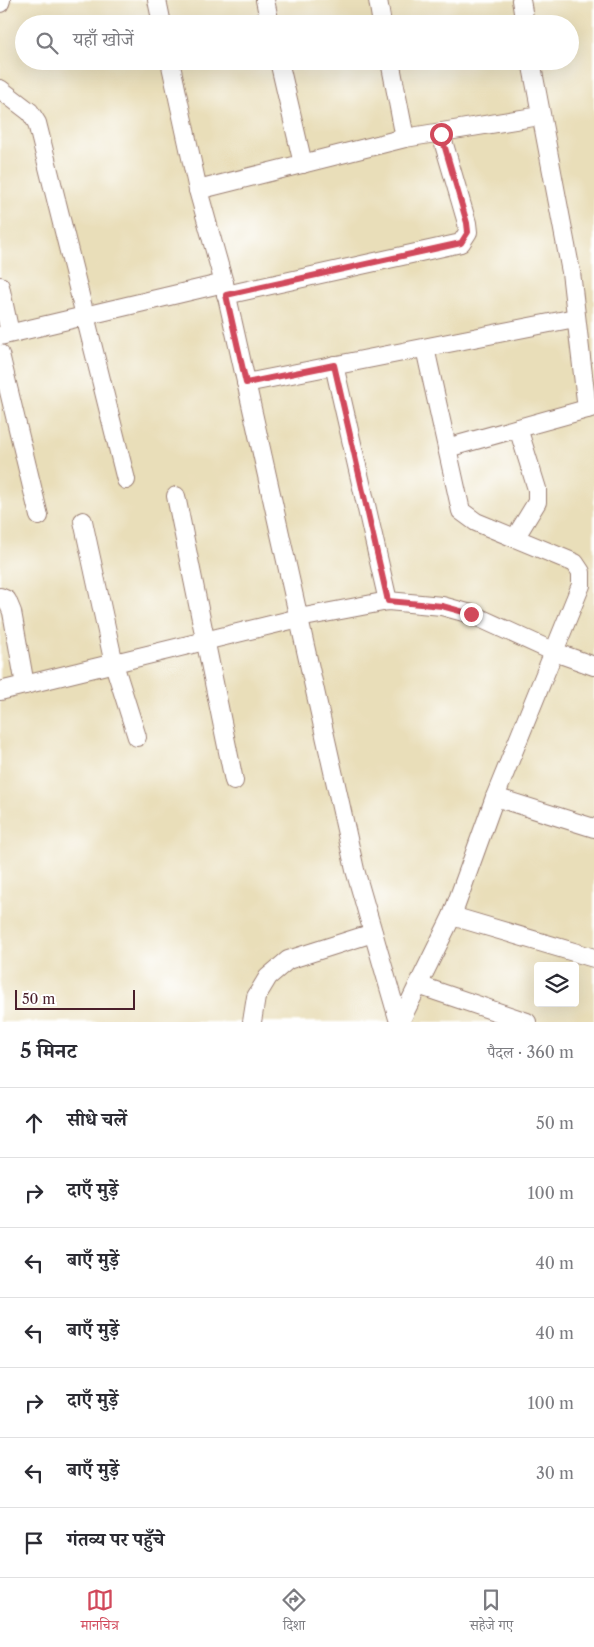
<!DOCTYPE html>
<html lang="hi">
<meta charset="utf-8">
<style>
body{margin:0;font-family:"Libre Caslon Text","Noto Serif Devanagari",serif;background:#f2f2f3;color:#2b2b33}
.controls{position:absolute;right:15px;bottom:15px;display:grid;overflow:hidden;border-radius:5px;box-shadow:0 5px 20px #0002}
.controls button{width:45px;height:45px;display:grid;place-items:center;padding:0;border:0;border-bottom:1px solid #e1e1e2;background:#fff;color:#2b2b33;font:25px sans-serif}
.scale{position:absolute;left:15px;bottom:12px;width:120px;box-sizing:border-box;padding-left:5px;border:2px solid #4a1f2b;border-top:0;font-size:14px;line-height:18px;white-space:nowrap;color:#4a1f2b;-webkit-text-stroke:4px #fff;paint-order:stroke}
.stop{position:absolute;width:15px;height:15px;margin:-11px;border:4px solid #d1495b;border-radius:50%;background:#fff}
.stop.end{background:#d1495b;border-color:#fff;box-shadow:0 1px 5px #0008}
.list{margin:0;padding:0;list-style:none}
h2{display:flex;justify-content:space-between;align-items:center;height:65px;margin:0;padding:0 20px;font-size:21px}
h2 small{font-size:16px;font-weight:400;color:#7c7c81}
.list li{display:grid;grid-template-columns:32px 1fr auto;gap:15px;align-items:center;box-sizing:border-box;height:70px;padding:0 20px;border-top:1px solid #e1e1e2}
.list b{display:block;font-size:19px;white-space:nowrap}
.list em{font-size:16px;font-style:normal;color:#7c7c81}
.icon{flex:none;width:28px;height:28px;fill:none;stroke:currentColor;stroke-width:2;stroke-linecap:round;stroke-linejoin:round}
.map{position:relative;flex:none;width:594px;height:1022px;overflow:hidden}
.search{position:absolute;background:#fff;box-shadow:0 5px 20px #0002;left:15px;right:15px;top:15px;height:55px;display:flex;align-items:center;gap:12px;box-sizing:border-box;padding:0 18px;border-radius:28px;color:#7c7c81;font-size:19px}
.sheet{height:555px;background:#fff}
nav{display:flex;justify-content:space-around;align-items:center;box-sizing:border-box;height:70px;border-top:1px solid #e1e1e2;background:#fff;font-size:14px;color:#7c7c81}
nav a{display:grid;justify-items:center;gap:2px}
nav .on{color:#d1495b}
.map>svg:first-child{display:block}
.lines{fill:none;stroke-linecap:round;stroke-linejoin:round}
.minor-casing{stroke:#9a7e72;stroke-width:20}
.minor{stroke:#fff;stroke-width:18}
.route{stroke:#d1495b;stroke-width:6}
</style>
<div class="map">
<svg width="594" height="1022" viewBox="0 0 594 1022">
<rect width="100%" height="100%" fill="#fff"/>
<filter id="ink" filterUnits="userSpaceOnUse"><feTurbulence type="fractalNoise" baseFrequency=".02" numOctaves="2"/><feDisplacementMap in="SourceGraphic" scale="10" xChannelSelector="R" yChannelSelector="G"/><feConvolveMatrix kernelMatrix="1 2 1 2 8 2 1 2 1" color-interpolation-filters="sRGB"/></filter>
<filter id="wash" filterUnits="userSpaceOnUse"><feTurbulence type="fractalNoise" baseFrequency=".0096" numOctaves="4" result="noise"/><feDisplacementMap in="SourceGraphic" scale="20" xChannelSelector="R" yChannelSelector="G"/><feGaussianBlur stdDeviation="1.12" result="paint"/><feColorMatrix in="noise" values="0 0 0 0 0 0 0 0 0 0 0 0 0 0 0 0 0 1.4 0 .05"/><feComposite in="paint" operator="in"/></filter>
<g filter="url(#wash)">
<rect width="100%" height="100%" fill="#e9deb9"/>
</g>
<g filter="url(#ink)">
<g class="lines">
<g class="minor-casing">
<g id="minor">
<polyline points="157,0 162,24"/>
<polyline points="265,0 270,24"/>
<polyline points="378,0 382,24"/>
<polyline points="521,0 525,24"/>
<polyline points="0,3 1,0"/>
<polyline points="170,61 198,190 224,283 355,870 399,1022"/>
<polyline points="279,61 303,164"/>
<polyline points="390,61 405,138"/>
<polyline points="531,61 571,272 587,409"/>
<polyline points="0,89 30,112 37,123 126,480"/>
<polyline points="198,190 405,138 540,116"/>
<polyline points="0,286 10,333"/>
<polyline points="226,295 461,243 468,232 467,223 441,134"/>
<polyline points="0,336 224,283"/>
<polyline points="0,354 39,516"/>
<polyline points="334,365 388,601"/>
<polyline points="246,383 575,318"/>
<polyline points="447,448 594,407"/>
<polyline points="176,496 234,781"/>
<polyline points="83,521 114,664 137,737"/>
<polyline points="515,538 537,502 537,489 518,428"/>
<polyline points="0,597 7,600 12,612 25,685"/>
<polyline points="0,691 299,618 388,601 442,606 471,614 552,651 594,666"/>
<polyline points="495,797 594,828"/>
<polyline points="452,916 594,958"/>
<polyline points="418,985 527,1022"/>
<polyline points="252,1022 256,997 268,977 288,960 373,933"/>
<polyline points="400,1022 452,916 495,797 581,585 581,572 575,563 476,522 461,511 425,348"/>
</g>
</g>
<use href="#minor" class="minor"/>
</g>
</g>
<g class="lines" filter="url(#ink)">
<polyline class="route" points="441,134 467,223 468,232 461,243 226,295 246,383 334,365 388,601 442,606 471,614"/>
</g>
</svg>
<div class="controls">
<button><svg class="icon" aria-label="layers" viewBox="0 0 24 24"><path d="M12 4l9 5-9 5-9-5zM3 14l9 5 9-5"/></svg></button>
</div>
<div class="scale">50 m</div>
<div class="stop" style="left:441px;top:134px"></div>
<div class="stop end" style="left:471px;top:614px"></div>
<div class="search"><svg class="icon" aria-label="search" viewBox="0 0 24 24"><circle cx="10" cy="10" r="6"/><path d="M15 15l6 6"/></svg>यहाँ खोजें</div>
</div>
<section class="sheet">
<h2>5 मिनट<small>पैदल · 360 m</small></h2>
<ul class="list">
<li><svg class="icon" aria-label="ahead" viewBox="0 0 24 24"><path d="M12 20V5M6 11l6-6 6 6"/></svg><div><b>सीधे चलें</b></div><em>50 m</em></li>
<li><svg class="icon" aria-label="right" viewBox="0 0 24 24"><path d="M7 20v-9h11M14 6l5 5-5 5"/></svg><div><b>दाएँ मुड़ें</b></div><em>100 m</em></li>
<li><svg class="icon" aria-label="left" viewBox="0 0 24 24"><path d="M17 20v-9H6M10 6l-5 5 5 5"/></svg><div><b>बाएँ मुड़ें</b></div><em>40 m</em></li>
<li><svg class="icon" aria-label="left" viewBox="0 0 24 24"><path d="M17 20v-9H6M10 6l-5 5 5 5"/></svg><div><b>बाएँ मुड़ें</b></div><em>40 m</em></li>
<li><svg class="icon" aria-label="right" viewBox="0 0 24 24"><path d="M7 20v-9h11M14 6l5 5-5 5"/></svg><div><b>दाएँ मुड़ें</b></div><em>100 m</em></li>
<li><svg class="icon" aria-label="left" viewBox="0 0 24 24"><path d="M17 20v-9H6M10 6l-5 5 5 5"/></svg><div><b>बाएँ मुड़ें</b></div><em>30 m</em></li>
<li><svg class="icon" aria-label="arrive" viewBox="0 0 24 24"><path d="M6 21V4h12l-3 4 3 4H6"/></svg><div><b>गंतव्य पर पहुँचे</b></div></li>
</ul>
</section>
<nav>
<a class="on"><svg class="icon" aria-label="map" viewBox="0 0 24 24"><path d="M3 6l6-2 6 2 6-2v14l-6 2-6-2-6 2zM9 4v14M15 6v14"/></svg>मानचित्र</a>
<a><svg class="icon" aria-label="directions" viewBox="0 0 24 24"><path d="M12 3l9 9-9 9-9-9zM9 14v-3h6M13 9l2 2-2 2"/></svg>दिशा</a>
<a><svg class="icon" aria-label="saved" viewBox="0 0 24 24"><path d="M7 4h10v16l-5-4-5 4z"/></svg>सहेजे गए</a>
</nav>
